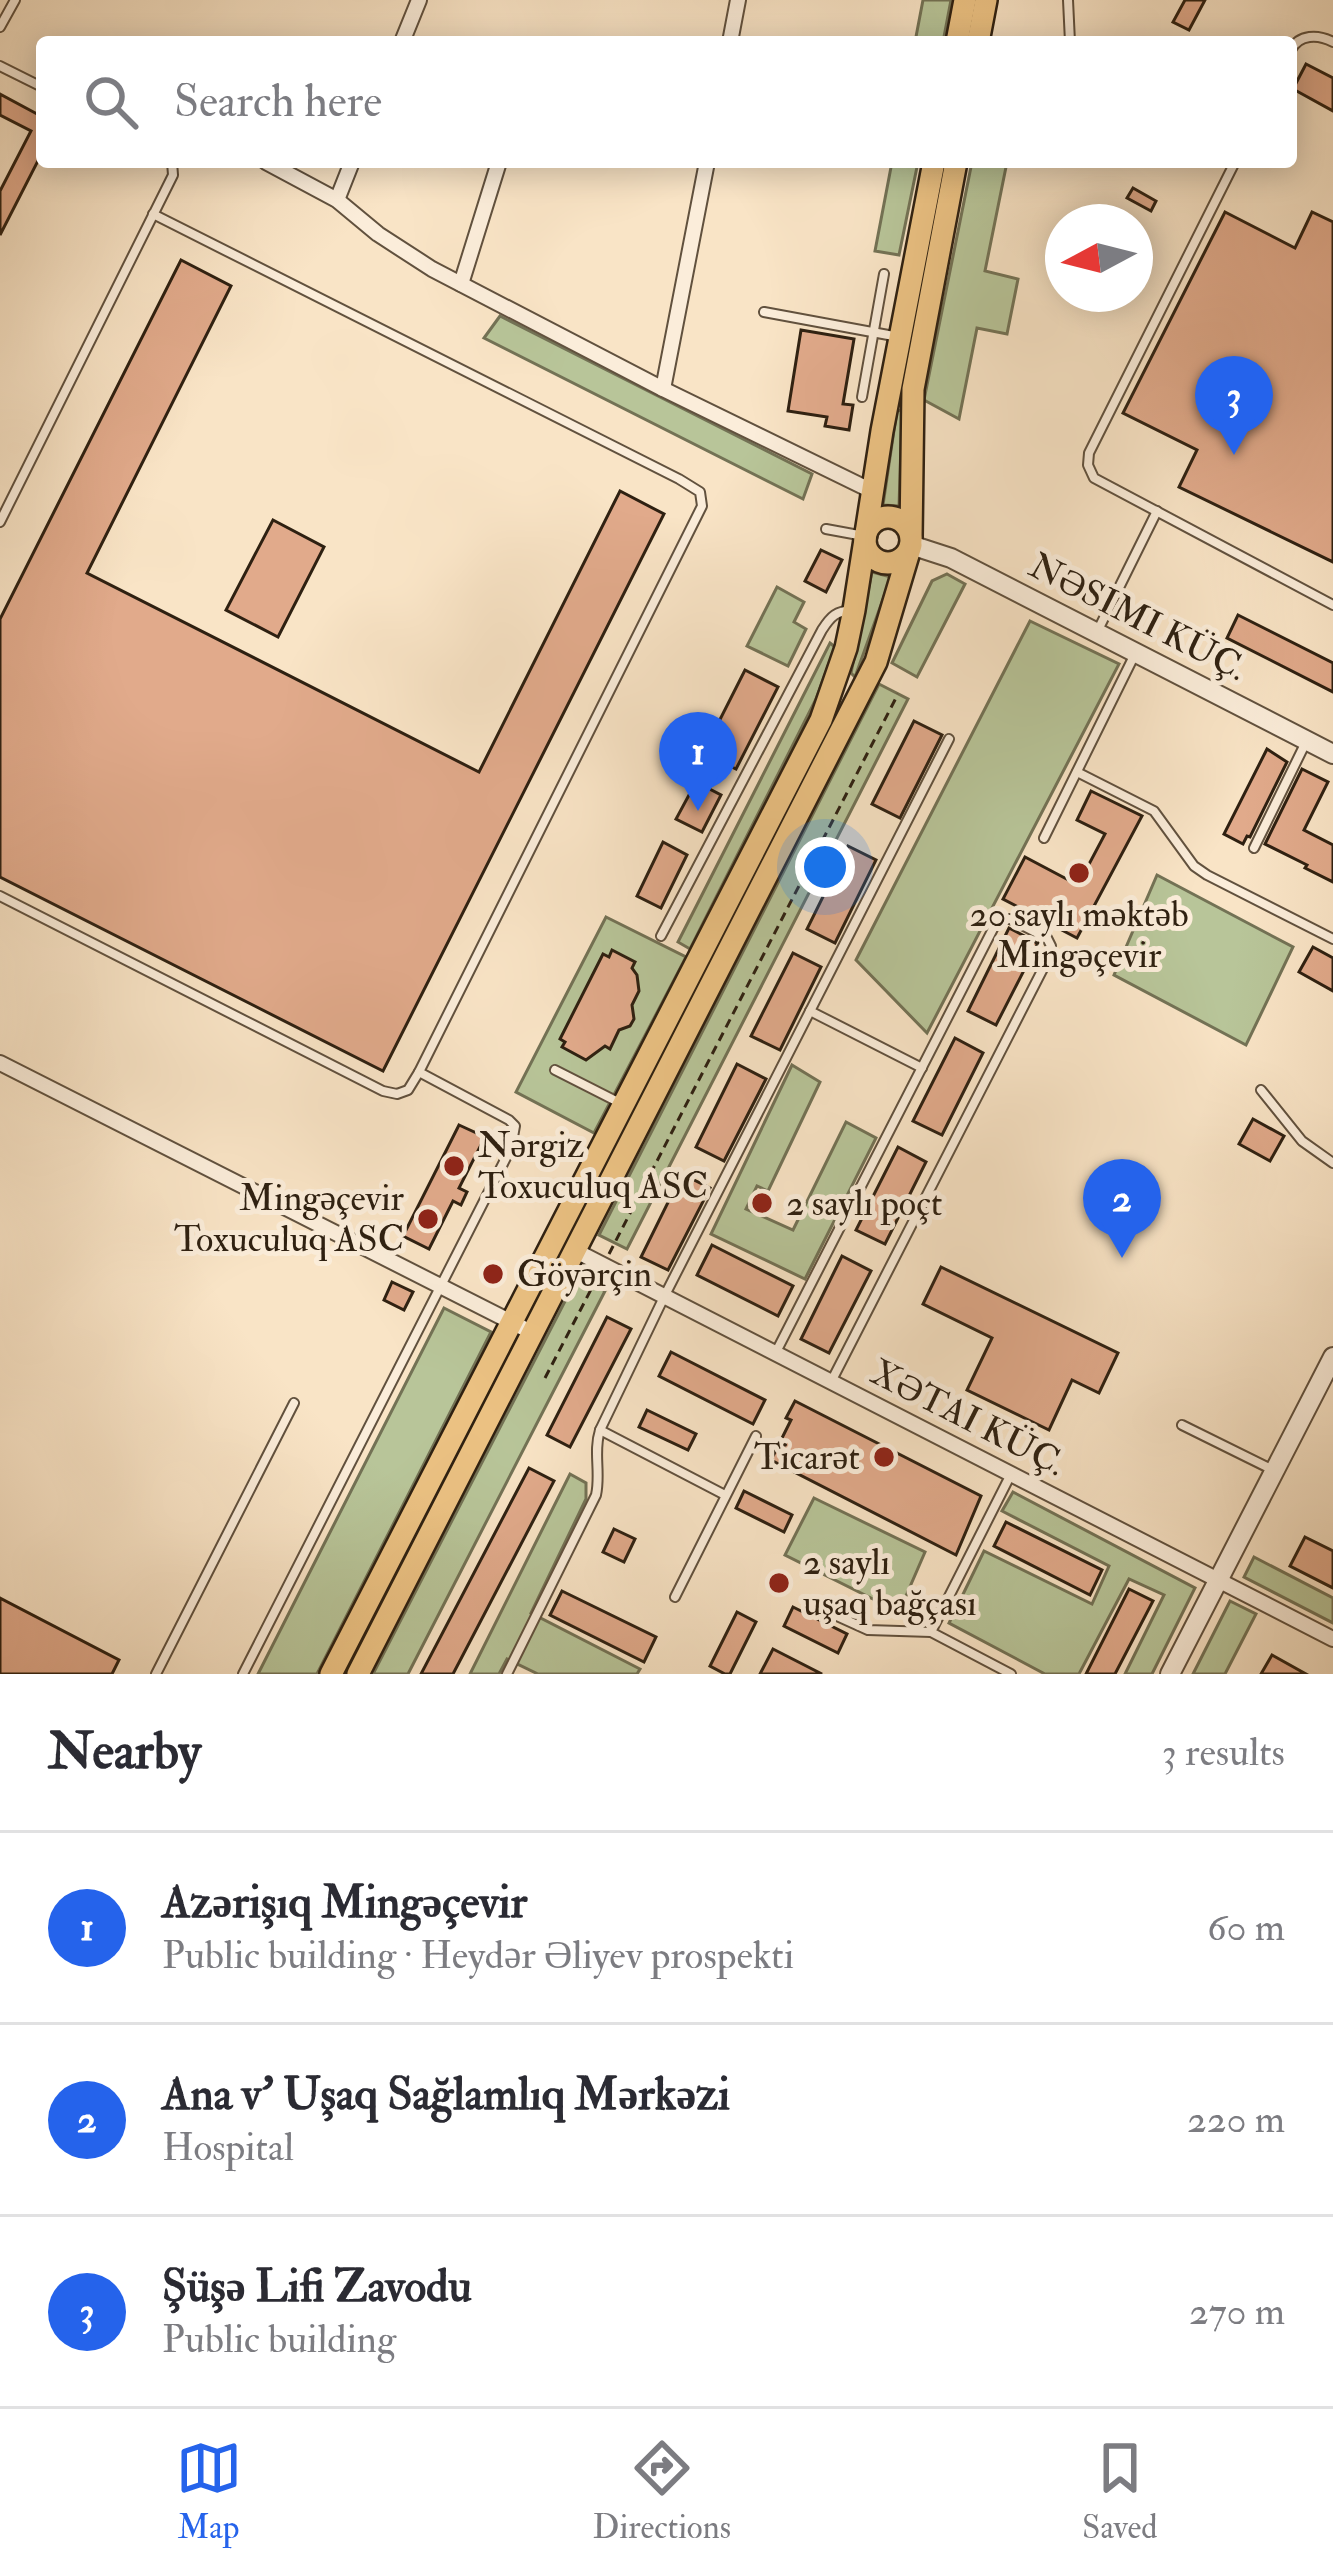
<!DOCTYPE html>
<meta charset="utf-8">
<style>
body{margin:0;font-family:"IM FELL Double Pica",serif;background:#f2f2f3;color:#2b2b33}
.compass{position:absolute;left:1045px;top:204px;width:108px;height:108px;border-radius:50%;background:#fff;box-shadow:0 6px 30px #0003;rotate:263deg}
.you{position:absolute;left:825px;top:867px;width:42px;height:42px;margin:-30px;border:9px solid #fff;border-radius:50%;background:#1a73e8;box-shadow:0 0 0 18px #1a73e833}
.badge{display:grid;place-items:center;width:78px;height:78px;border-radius:50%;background:#2563eb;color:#fff;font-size:39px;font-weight:700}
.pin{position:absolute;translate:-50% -99px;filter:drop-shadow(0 3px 6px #0008)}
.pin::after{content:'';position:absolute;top:63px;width:42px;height:36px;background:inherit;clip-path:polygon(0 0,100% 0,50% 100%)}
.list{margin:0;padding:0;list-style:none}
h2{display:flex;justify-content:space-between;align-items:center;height:156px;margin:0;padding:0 48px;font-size:51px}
h2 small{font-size:39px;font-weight:400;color:#7c7c81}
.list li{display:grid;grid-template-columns:78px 1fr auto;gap:36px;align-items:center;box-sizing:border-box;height:192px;padding:0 48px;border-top:3px solid #e1e1e2}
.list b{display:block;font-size:45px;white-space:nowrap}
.list p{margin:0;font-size:39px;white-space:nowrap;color:#7c7c81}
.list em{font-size:39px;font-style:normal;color:#7c7c81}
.icon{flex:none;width:66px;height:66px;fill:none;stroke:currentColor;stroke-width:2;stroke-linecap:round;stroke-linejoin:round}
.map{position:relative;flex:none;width:1333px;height:1674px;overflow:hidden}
.search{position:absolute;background:#fff;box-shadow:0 6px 30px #0003;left:36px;right:36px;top:36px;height:132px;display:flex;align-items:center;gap:30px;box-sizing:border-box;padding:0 42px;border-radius:12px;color:#7c7c81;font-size:45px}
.sheet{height:732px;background:#fff}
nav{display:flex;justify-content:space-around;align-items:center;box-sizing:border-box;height:168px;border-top:3px solid #e1e1e2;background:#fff;font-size:33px;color:#7c7c81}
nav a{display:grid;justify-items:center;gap:6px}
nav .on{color:#2563eb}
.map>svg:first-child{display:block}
.green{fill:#b8c599;stroke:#737255;stroke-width:3}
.building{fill:#e1aa8b;stroke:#2e2011;stroke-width:3}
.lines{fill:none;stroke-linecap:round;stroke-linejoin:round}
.service-casing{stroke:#61513e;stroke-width:12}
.minor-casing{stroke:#61513e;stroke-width:18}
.tertiary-casing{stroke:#61513e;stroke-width:22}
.primary-casing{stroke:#2e2011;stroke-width:26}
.path{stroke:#2e2011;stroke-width:3;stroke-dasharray:9 6;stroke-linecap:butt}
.service{stroke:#fbedda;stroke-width:8}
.minor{stroke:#fbedda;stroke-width:14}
.tertiary{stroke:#fbedda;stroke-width:18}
.primary{stroke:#ecc283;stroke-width:21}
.poi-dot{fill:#8f2418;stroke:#fbedda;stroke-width:4.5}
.labels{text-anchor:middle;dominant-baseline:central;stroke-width:10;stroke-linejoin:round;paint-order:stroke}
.street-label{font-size:36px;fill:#2e2011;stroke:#fbedda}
.poi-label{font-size:36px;fill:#2e2011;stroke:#fbedda;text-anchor:start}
</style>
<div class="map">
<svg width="1333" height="1674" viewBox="0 0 1333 1674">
<rect width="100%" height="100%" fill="#f9e4c6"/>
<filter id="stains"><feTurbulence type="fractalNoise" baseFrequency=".00167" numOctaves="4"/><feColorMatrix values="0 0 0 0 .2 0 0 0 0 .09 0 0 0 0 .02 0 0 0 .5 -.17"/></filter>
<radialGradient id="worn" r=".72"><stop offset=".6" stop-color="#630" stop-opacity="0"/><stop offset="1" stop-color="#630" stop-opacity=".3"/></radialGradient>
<g class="green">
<polygon points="923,0 951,0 943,42 915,42"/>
<polygon points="892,162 918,162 899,255 875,251"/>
<polygon points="972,162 1007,162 985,271 1018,279 1007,334 977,328 959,419 924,400"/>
<polygon points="500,316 812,474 803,499 484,338"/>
<polygon points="897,410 902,411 899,506 883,505"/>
<polygon points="872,572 891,577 855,677 851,673"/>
<polygon points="947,574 965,584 917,677 892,663 932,581"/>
<polygon points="777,587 804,602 794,622 806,629 788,666 747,646"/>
<polygon points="1030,621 1119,664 927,1033 856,960"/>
<polygon points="830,643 835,647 816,699 690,949 678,942"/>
<polygon points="879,684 908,699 627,1249 599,1235"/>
<polygon points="1157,875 1293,947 1246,1045 1114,975"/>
<polygon points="606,917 686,957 594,1133 516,1092"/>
<polygon points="792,1065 820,1082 768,1191 757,1186 746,1209 793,1230 846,1122 876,1138 805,1279 711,1234"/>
<polygon points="578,1276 605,1291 408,1674 373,1674"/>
<polygon points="444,1308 491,1332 317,1674 258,1674"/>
<polygon points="570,1474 586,1483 586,1499 531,1613 640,1669 637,1674 538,1674 507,1659 499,1674 470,1674"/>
<polygon points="1013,1492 1195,1588 1152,1674 1125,1674 1164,1595 1129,1579 1079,1674 1045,1674 949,1623 984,1551 1092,1604 1109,1566 1002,1511"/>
<polygon points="814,1498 925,1552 899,1612 785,1555"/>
<polygon points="1254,1557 1333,1598 1333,1623 1244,1577"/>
<polygon points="1230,1601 1256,1614 1225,1674 1193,1674"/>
</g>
<g class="building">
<polygon points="1185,0 1205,0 1189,30 1173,22"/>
<polygon points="1306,64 1333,78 1333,111 1293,89"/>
<polygon points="0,94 39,115 42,109 42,153 0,235 0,191 31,131 0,115"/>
<polygon points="1133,188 1156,201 1151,211 1127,198"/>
<polygon points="1225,212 1295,248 1312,212 1333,222 1333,562 1179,487 1197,450 1123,413"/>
<polygon points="181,260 231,286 87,573 479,772 620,491 664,514 383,1071 0,877 0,619"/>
<polygon points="801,330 854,339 843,404 853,405 849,430 825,426 827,417 788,411"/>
<polygon points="273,520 324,547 278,637 226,610"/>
<polygon points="821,550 842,560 826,592 805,581"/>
<polygon points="1238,615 1333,663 1333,692 1227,638"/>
<polygon points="745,670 778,687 736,769 703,753"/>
<polygon points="914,721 942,735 900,818 872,804"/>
<polygon points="1267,749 1287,762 1250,837 1247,836 1243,844 1224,834"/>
<polygon points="1302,769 1328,782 1304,830 1333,845 1333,882 1305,868 1307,865 1265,844"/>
<polygon points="696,782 721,795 702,832 676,819"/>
<polygon points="1091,791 1142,816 1077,938 1003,899 1025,857 1078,885 1105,834 1077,820"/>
<polygon points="663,842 687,855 661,908 637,896"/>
<polygon points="848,846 876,860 835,943 807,929"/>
<polygon points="1009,928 1038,943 996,1025 968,1011"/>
<polygon points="1313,947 1333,958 1333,991 1299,972"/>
<polygon points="612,950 635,962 632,968 637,975 639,991 632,1005 634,1019 630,1026 619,1030 610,1049 605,1046 586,1060 562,1047 565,1042 560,1039 603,954 609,957"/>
<polygon points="793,953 821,967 780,1050 751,1036"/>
<polygon points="955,1038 983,1053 942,1135 913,1121"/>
<polygon points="737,1064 766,1079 724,1161 696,1147"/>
<polygon points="1253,1119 1284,1136 1270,1161 1239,1144"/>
<polygon points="459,1125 485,1137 459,1188 467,1192 461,1205 453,1201 429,1249 403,1236"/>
<polygon points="898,1147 926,1162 885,1244 856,1230"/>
<polygon points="682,1174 710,1188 668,1270 641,1257"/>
<polygon points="712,1245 793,1286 778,1316 697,1275"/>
<polygon points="842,1256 871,1271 829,1353 801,1339"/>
<polygon points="941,1267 1118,1353 1099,1393 1072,1380 1049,1430 967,1390 992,1338 923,1304"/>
<polygon points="392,1282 413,1292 404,1310 384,1300"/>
<polygon points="607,1317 631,1329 570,1447 547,1435"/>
<polygon points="671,1352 765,1400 753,1424 659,1376"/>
<polygon points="795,1401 981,1496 956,1555 771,1460 791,1420 786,1418"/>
<polygon points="647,1410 696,1434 688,1450 639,1427"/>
<polygon points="529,1468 554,1481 453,1674 421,1674"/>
<polygon points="744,1491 792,1515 784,1532 736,1508"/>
<polygon points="1006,1522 1102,1570 1090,1595 994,1546"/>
<polygon points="614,1529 635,1539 624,1562 603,1552"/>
<polygon points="1305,1537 1333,1551 1333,1588 1290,1566"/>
<polygon points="1129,1589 1153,1601 1115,1674 1086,1674"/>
<polygon points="562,1591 656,1637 644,1662 550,1615"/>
<polygon points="0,1598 119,1660 112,1674 0,1674"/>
<polygon points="793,1607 847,1634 838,1653 784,1626"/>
<polygon points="737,1612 756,1622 730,1674 725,1674 710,1666"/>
<polygon points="773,1649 822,1674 760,1674"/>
<polygon points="1272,1655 1306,1674 1261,1674"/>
</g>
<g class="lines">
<g class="service-casing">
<g id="service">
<polyline points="1068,0 1070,42"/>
<polyline points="0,27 15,0"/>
<path d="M1291,50C1299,34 1318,34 1333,42"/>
<polyline points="0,66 42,87"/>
<polyline points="1235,162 1089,453 1088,465 1094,478 1333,605"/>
<polyline points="153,214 679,479 700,492 702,506 419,1072 509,1120 515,1126 511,1148 243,1674"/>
<polyline points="764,312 899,337"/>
<polyline points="862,397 884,274"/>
<polyline points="0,522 173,175 172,162"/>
<polyline points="826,529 864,536"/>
<polyline points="1097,632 1157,511"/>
<polyline points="1077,772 1154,811 1194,866 1207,875 1333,939"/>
<polyline points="1044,838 1135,654"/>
<polyline points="1254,848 1306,742"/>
<polyline points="0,896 383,1091 397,1094 408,1090 419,1072"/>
<path d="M661,936L822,630C831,616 836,611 853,610"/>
<polyline points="810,1011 922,1068"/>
<polyline points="555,1070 622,1104"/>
<polyline points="1261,1090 1302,1141 1333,1163"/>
<polyline points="776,1352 996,923 1001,919 1010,919 1047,938 1051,946 1050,955 832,1380"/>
<polyline points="1182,1425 1273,1470"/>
<polyline points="600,1430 725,1495"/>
<polyline points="1011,1474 931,1632 1011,1674"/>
<polyline points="675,1597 756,1436"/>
<polyline points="815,1606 868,1630 931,1632"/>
<polyline points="156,1674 294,1403"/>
<path d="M507,1674L596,1495C601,1473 593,1452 600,1430L664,1297L949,739"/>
</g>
</g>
<g class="minor-casing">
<g id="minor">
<polyline points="402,42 419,0"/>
<polyline points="730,42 738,0"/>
<polyline points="266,162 337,200 378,234 432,269 663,389 872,491"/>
<polyline points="337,200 352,162"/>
<polyline points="461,284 499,162"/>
<polyline points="663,389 707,162"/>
<polyline points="0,1063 533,1333"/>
<polyline points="576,1251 1333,1639"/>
</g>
</g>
<g class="tertiary-casing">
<g id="tertiary">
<polyline points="911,545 951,558 1333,754"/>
<polyline points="1170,1674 1333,1357"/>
</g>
</g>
<g class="primary-casing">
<g id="primary">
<polyline points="957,42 965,0"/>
<polyline points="978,42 986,0"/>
<circle cx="888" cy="540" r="23"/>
<polyline points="911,538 913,389 956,162"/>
<polyline points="331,1674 821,720 846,648 854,610 882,431 934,162"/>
<polyline points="358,1674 876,662 911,545"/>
</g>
</g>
<g class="path">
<polyline points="609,1254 898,694"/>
<polyline points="545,1378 597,1278"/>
</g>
<use href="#service" class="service"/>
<use href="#minor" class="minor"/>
<use href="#tertiary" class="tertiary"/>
<use href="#primary" class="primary"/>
</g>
<g class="poi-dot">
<circle cx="1079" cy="873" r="12"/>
<circle cx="454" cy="1166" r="12"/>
<circle cx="762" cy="1203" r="12"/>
<circle cx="428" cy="1219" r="12"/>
<circle cx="493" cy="1274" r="12"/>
<circle cx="884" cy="1457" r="12"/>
<circle cx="779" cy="1583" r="12"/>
</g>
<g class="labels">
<g class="street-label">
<text transform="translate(1138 617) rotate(27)">NƏSIMI KÜÇ.</text>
<text transform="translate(968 1418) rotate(27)">XƏTAI KÜÇ.</text>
</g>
<g class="poi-label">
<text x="1079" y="914" text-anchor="middle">20 saylı məktəb<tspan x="1079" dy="41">Mingəçevir</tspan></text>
<text x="478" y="1145">Nərgiz<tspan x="478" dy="41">Toxuculuq ASC</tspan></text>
<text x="404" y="1198" text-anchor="end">Mingəçevir<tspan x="404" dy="41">Toxuculuq ASC</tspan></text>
<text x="786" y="1203">2 saylı poçt</text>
<text x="517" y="1274">Göyərçin</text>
<text x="860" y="1457" text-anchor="end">Ticarət</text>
<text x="803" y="1562">2 saylı<tspan x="803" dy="41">uşaq bağçası</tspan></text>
</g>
</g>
<rect width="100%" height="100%" filter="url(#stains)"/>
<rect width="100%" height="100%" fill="url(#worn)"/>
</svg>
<svg class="compass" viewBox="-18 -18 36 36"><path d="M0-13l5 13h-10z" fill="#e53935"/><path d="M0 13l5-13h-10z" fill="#7c7c81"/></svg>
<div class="you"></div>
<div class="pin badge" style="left:698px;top:811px">1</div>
<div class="pin badge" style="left:1122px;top:1258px">2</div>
<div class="pin badge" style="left:1234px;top:455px">3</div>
<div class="search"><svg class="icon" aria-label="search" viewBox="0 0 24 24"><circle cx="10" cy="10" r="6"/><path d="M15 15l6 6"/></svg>Search here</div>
</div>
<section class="sheet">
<h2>Nearby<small>3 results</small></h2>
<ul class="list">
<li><span class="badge">1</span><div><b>Azərişıq Mingəçevir</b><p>Public building · Heydər Əliyev prospekti</p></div><em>60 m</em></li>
<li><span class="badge">2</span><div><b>Ana v' Uşaq Sağlamlıq Mərkəzi</b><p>Hospital</p></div><em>220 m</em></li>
<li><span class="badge">3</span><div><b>Şüşə Lifi Zavodu</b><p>Public building</p></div><em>270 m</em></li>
</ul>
</section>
<nav>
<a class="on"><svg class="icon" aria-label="map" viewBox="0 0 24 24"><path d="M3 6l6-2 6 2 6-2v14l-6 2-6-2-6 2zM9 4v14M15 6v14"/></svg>Map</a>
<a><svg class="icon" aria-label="directions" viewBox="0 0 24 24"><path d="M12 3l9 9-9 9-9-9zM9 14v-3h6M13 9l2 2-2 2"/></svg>Directions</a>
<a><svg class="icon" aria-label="saved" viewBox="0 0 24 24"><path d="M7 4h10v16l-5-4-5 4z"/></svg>Saved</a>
</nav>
